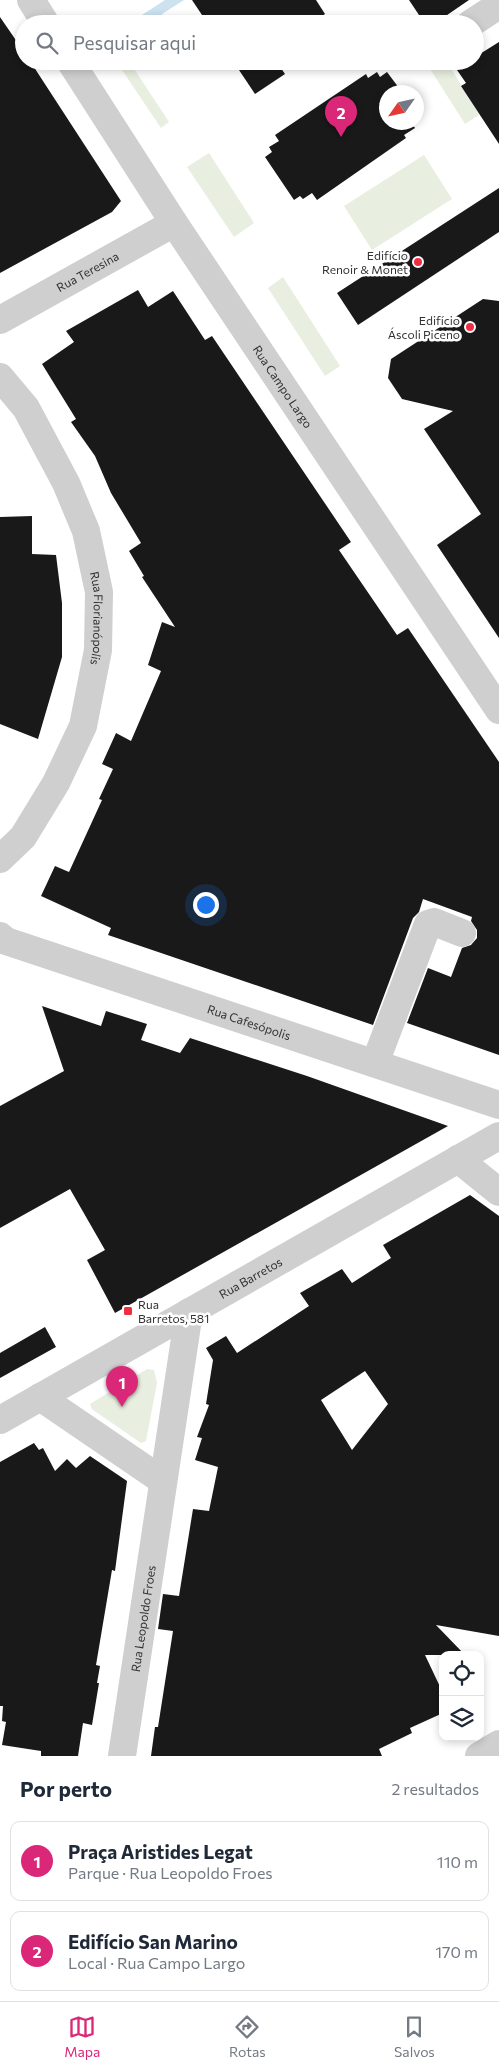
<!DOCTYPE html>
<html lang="pt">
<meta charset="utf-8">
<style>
body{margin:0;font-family:Commissioner,sans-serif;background:#f2f2f3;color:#1f2937}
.controls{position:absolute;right:15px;bottom:15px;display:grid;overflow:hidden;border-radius:10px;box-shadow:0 2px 8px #0003}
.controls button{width:45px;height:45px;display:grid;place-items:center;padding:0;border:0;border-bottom:1px solid #e0e1e3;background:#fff;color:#1f2937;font:25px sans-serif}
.compass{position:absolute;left:379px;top:85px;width:45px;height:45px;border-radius:50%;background:#fff;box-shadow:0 2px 8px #0003;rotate:236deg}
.you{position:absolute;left:205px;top:904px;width:18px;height:18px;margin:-12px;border:4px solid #fff;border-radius:50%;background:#1a73e8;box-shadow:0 0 0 8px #1a73e833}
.badge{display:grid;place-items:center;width:32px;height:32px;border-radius:50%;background:#db2777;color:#fff;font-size:16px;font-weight:700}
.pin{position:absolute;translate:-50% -41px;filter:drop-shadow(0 1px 2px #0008)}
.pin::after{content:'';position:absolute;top:26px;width:18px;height:15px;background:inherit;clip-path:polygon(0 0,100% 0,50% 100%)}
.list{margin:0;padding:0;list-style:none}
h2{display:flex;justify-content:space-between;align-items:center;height:65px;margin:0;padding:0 20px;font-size:21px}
h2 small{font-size:16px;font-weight:400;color:#747a83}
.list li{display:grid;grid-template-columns:32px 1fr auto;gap:15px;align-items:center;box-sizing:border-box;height:80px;margin:0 10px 10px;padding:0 10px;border:1px solid #e0e1e3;border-radius:10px}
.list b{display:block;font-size:19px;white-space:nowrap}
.list p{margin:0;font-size:16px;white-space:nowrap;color:#747a83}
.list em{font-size:16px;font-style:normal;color:#747a83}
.icon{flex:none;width:28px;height:28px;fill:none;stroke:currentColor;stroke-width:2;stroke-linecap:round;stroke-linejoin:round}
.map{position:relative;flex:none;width:499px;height:1756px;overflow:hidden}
.search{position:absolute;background:#fff;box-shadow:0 2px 8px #0003;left:15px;right:15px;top:15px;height:55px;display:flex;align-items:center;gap:12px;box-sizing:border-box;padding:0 18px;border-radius:28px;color:#747a83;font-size:19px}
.sheet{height:245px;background:#fff}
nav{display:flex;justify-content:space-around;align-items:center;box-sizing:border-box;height:70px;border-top:1px solid #e0e1e3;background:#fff;font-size:14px;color:#747a83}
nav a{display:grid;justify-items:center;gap:2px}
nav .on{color:#db2777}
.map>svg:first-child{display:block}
.green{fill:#e8efe0}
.water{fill:#cce2ef}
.building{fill:#191919;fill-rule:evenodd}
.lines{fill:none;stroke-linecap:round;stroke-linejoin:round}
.street{stroke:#cfcfcf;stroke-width:28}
.poi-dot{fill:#ef2e40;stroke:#fff;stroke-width:2}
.labels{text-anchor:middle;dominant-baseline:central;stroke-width:5;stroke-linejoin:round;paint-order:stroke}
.poi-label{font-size:12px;fill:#323232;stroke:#fff;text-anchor:end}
.street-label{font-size:12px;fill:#323232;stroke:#fff}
</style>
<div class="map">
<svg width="499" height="1756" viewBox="0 0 499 1756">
<rect width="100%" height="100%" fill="#fff"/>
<g class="green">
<polygon points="116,61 129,61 169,122 161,128"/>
<polygon points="425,61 446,61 480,114 465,124"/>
<polygon points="209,153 254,223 234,237 187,167"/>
<polygon points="424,155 452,199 372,250 344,206"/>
<polygon points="283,277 340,366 325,376 268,288"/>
<polygon points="147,1369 154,1370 157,1383 146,1441 141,1443 96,1412 92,1409 90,1404"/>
</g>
<polygon class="water" points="165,0 184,0 162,14 168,24 128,24"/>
<g class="building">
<polygon points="192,0 316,0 325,14 311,24 208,24"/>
<polygon points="409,0 469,0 434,24 425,24"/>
<polygon points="0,17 24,52 24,61 30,61 121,201 112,212 0,273"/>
<polygon points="499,42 499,144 461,86 466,83 457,70 469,61 475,61 475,57"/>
<polygon points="233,61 276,61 285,74 255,94"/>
<polygon points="377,72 380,77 387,72 402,92 386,92 386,122 411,122 415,128 404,135 406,138 317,200 312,193 303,199 300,196 294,200 265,157 272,152 269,147 279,141 275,135 366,74 368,78"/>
<polygon points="499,188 499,232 358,325 337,293"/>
<polygon points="138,290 148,307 173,291 205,340 212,336 351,542 339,550 397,635 408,628 499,762 499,1055 407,1023 428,968 451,977 462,948 471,945 477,938 477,930 471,921 472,917 423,899 419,912 413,918 373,1025 108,935 111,928 41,896 55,866 69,872 102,800 99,799 113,769 102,764 116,733 131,741 161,671 148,665 162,622 175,627 142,577 144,576 129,551 141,543 111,493 95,456 71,422 76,419 42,364 74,342 66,331"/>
<polygon points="483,299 499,301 499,638 437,545 481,514 424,429 453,411 402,399 388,378 391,359"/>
<polygon points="32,516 32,554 56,555 62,603 62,657 38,739 0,724 0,517"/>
<polygon points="42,1006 101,1026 106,1011 147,1024 141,1040 180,1053 190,1038 307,1076 448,1126 115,1313 87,1260 105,1250 70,1189 0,1228 0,1106 64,1071"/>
<path d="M470,1195L499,1216V1636L436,1625L465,1655H425L443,1693V1713L410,1728L412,1733L379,1749L382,1756H151L155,1727H158L173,1631L158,1629L163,1594L179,1596L193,1509L209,1511L218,1467L195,1460L202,1438L197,1437L209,1405L206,1404L213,1360L206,1348L226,1336L237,1353L309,1306L300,1293L342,1269L352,1283L391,1258L383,1245ZM365,1371L388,1404L352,1450L321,1400Z"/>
<polygon points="45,1327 56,1347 0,1378 0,1353"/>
<polygon points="34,1443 39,1450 43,1448 55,1471 67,1459 76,1468 90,1456 127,1481 115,1571 112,1570 96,1665 100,1666 97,1683 99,1683 92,1725 83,1723 78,1756 41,1756 41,1751 2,1745 6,1722 2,1721 3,1706 0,1706 0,1462"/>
</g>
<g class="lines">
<g class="street">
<polyline points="31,0 46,24"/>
<polyline points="470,24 499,5"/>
<path id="s1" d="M70,61L174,223L499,710"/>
<path id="s2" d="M0,320L174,223"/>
<path id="s3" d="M0,377L26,408L66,483L86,531L99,592L98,650L83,726L56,783L23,837L0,859"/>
<path id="s4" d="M0,936L6,941L499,1105"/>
<polyline points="375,1063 428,924 434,922 462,933"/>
<polyline points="458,1159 499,1192"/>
<polyline points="40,1397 163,1481"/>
<path id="s5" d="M0,1420L499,1136"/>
<path id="s6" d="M122,1756L189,1312"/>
<polyline points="479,1756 499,1744"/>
</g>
</g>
<g class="poi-dot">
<circle cx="418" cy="262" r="5"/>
<circle cx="470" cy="327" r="5"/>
<rect x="123" y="1306" width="10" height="10" rx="2.5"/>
</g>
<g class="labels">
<g class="poi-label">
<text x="408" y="255">Edifício<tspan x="408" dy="14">Renoir &amp; Monet</tspan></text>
<text x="460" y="320">Edifício<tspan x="460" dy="14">Áscoli Piceno</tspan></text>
<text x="138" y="1304" text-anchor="start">Rua<tspan x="138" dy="14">Barretos, 581</tspan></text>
</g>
<g class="street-label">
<text stroke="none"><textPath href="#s2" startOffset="100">Rua Teresina</textPath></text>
<text stroke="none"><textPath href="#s1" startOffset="389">Rua Campo Largo</textPath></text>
<text stroke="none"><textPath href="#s3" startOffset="266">Rua Florianópolis</textPath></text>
<text stroke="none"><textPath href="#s4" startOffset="264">Rua Cafesópolis</textPath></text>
<text stroke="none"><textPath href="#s5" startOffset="288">Rua Barretos</textPath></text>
<text stroke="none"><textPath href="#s6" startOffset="139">Rua Leopoldo Froes</textPath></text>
</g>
</g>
</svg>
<div class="controls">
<button><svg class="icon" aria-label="locate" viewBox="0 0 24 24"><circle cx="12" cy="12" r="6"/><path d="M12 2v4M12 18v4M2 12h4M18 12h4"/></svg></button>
<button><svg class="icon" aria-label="layers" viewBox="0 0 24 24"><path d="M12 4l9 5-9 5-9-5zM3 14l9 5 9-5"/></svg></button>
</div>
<svg class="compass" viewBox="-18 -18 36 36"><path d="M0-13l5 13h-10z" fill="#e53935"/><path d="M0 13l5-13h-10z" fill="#747a83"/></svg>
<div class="you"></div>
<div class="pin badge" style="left:122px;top:1407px">1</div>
<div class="pin badge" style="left:341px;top:137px">2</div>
<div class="search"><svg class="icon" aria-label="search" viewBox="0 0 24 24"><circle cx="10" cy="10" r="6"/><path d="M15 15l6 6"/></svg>Pesquisar aqui</div>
</div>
<section class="sheet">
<h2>Por perto<small>2 resultados</small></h2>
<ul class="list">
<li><span class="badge">1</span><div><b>Praça Aristides Legat</b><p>Parque · Rua Leopoldo Froes</p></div><em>110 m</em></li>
<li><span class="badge">2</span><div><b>Edifício San Marino</b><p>Local · Rua Campo Largo</p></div><em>170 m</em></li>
</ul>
</section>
<nav>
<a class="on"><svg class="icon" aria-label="map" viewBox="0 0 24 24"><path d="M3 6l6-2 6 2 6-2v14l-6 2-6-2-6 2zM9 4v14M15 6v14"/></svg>Mapa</a>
<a><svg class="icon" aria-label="directions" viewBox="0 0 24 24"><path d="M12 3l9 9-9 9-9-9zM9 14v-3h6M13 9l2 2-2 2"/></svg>Rotas</a>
<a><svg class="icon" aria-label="saved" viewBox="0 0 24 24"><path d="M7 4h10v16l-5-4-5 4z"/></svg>Salvos</a>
</nav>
